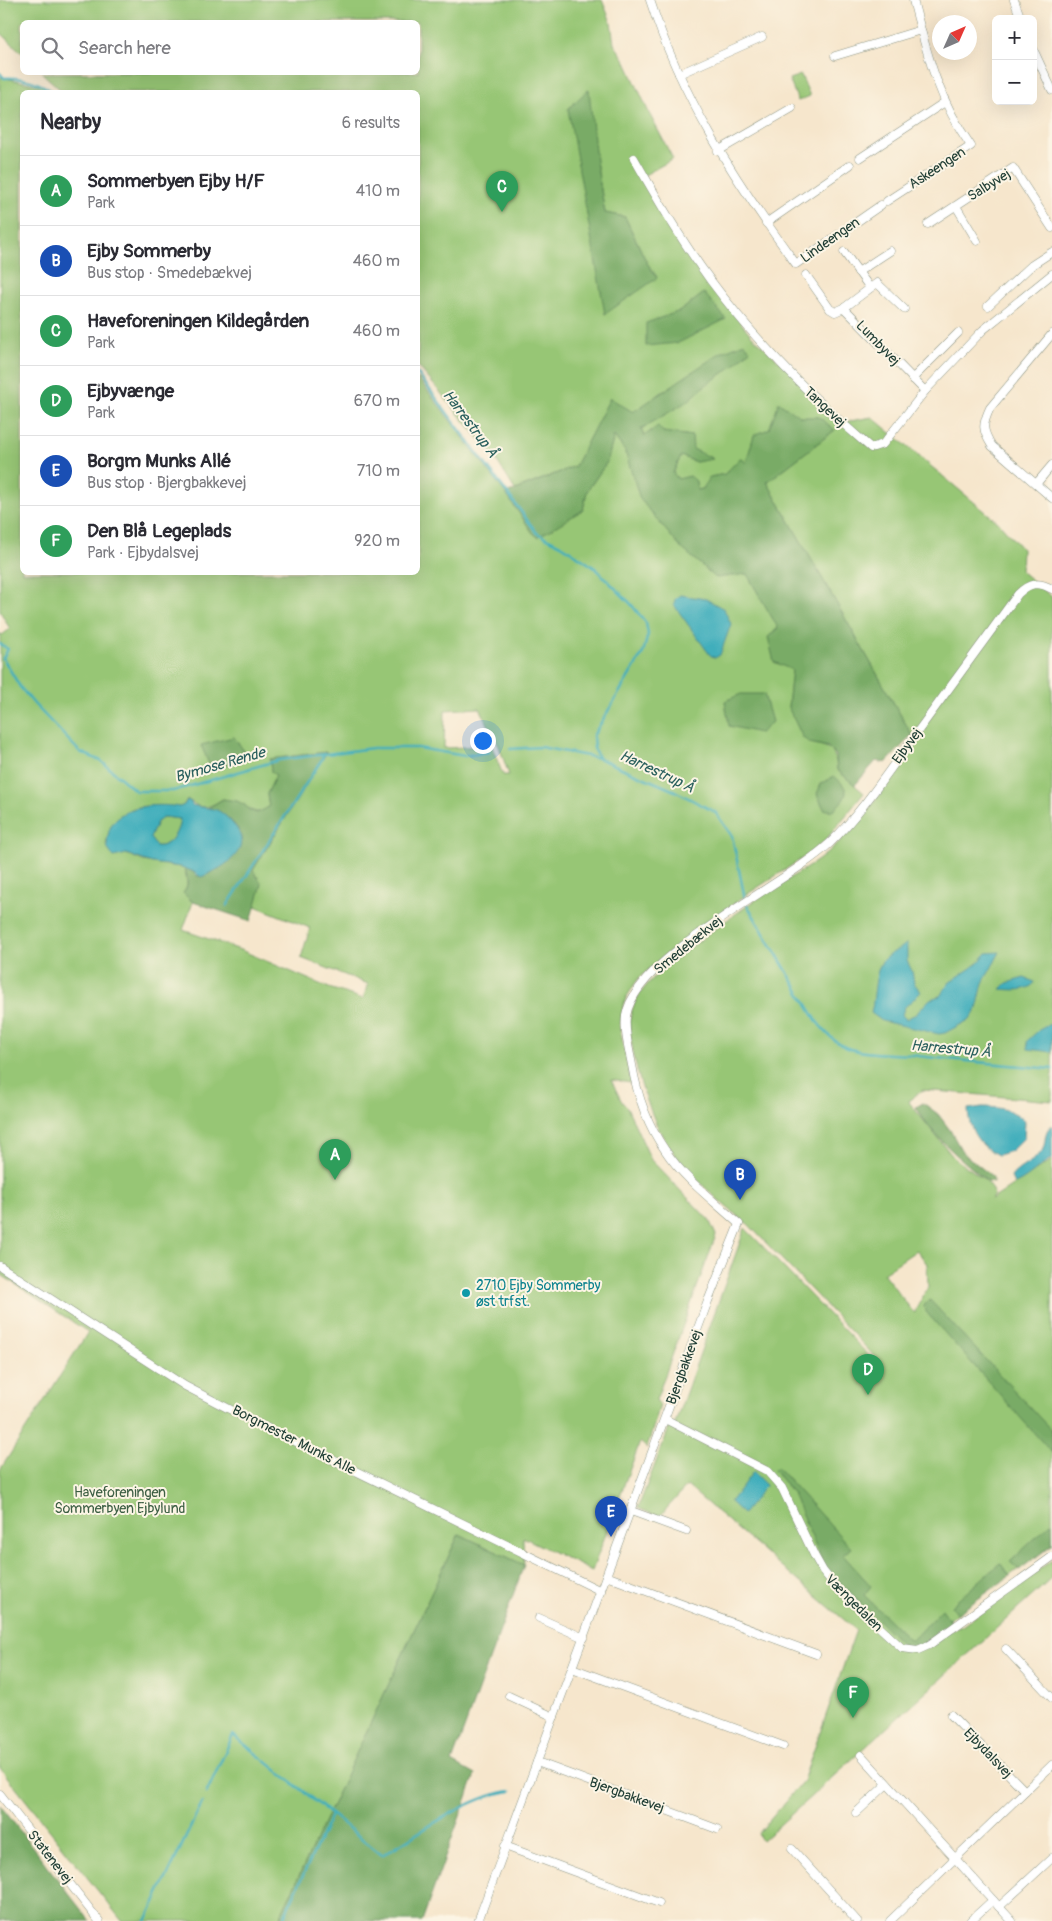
<!DOCTYPE html>
<meta charset="utf-8">
<style>
body{margin:0;font-family:Pangolin,sans-serif;background:#f2f2f3;color:#2b2b33}
.controls{position:absolute;right:15px;top:15px;display:grid;overflow:hidden;border-radius:8px;box-shadow:0 5px 20px #0002}
.controls button{width:45px;height:45px;display:grid;place-items:center;padding:0;border:0;border-bottom:1px solid #e1e1e2;background:#fff;color:#2b2b33;font:25px sans-serif}
.compass{position:absolute;left:932px;top:15px;width:45px;height:45px;border-radius:50%;background:#fff;box-shadow:0 5px 20px #0002;rotate:45deg}
.you{position:absolute;left:482px;top:740px;width:18px;height:18px;margin:-12px;border:4px solid #fff;border-radius:50%;background:#1a73e8;box-shadow:0 0 0 8px #1a73e833}
.badge{display:grid;place-items:center;width:32px;height:32px;border-radius:50%;background:#d1495b;color:#fff;font-size:16px;font-weight:700}
.pin{position:absolute;translate:-50% -41px;filter:drop-shadow(0 1px 2px #0008)}
.pin::after{content:'';position:absolute;top:26px;width:18px;height:15px;background:inherit;clip-path:polygon(0 0,100% 0,50% 100%)}
.list{margin:0;padding:0;list-style:none}
h2{display:flex;justify-content:space-between;align-items:center;height:65px;margin:0;padding:0 20px;font-size:21px}
h2 small{font-size:16px;font-weight:400;color:#7c7c81}
.list li{display:grid;grid-template-columns:32px 1fr auto;gap:15px;align-items:center;box-sizing:border-box;height:70px;padding:0 20px;border-top:1px solid #e1e1e2}
.list b{display:block;font-size:19px;white-space:nowrap}
.list p{margin:0;font-size:16px;white-space:nowrap;color:#7c7c81}
.list em{font-size:16px;font-style:normal;color:#7c7c81}
.icon{flex:none;width:28px;height:28px;fill:none;stroke:currentColor;stroke-width:2;stroke-linecap:round;stroke-linejoin:round}
.map{position:relative;flex:none;width:1052px;height:1921px;overflow:hidden}
.search{position:absolute;background:#fff;box-shadow:0 5px 20px #0002;left:20px;top:20px;width:400px;height:55px;display:flex;align-items:center;gap:12px;box-sizing:border-box;padding:0 18px;border-radius:8px;color:#7c7c81;font-size:19px}
.panel{position:absolute;background:#fff;box-shadow:0 5px 20px #0002;left:20px;top:90px;width:400px;height:485px;border-radius:8px}
.map>svg:first-child{display:block}
.green{fill:#97c675;stroke:#5b8254;fill-rule:evenodd}
.forest{fill:#79ab66;stroke:#4c744d}
.water{fill:#3faebc;stroke:#2f7678;fill-rule:evenodd}
.lines{fill:none;stroke-linecap:round;stroke-linejoin:round}
.stream{stroke:#3faebc;stroke-width:2.5}
.minor-casing{stroke:#8a9280;stroke-width:9}
.minor{stroke:#fff;stroke-width:8}
.culture-dot{fill:#0f9aa8;stroke:#fcf5e5;stroke-width:2}
.labels{text-anchor:middle;dominant-baseline:central;stroke-width:4;stroke-linejoin:round;paint-order:stroke}
.street-label{font-size:14px;fill:#1f3d34;stroke:#fcf5e5}
.culture-label{font-size:14px;fill:#0d838f;stroke:#fcf5e5;text-anchor:start}
.park-label{font-size:14px;fill:#3d5f44;stroke:#fcf5e5}
.water-label{font-size:15px;font-style:italic;fill:#295f5d;stroke:#fcf5e5}
</style>
<div class="map">
<svg width="1052" height="1921" viewBox="0 0 1052 1921">
<rect width="100%" height="100%" fill="#fcf5e5"/>
<filter id="ink" filterUnits="userSpaceOnUse"><feTurbulence type="fractalNoise" baseFrequency=".02" numOctaves="2"/><feDisplacementMap in="SourceGraphic" scale="10" xChannelSelector="R" yChannelSelector="G"/><feConvolveMatrix kernelMatrix="1 2 1 2 8 2 1 2 1" color-interpolation-filters="sRGB"/></filter>
<filter id="wash" filterUnits="userSpaceOnUse"><feTurbulence type="fractalNoise" baseFrequency=".0096" numOctaves="4" result="noise"/><feDisplacementMap in="SourceGraphic" scale="20" xChannelSelector="R" yChannelSelector="G"/><feGaussianBlur stdDeviation="1.12" result="paint"/><feColorMatrix in="noise" values="0 0 0 0 0 0 0 0 0 0 0 0 0 0 0 0 0 1.4 0 .05"/><feComposite in="paint" operator="in"/></filter>
<g filter="url(#wash)">
<rect width="100%" height="100%" fill="#f6e6cc"/>
<g class="green">
<path d="M0,0H602L611,22L614,44L625,60L650,115L673,159L641,177L661,213L707,281L751,335L845,422L872,417L999,523L1022,549L1021,571L1052,597V1101L923,1090L908,1101L954,1158L987,1181L994,1194L991,1200L1052,1160V1545L917,1642L962,1626L1052,1560V1578L762,1841L758,1834L803,1781L856,1630L687,1486L659,1517L638,1508L670,1426H674L745,1228L877,1364L880,1362L748,1224C722,1205 686,1172 668,1145C657,1129 651,1111 644,1093C638,1077 628,1036 630,1019C634,989 664,968 686,951C713,930 740,910 769,891C787,879 809,868 826,854C862,823 889,781 916,742L767,482L835,430L819,417C796,418 775,426 754,436L746,464L741,458L725,474L710,477L703,489L696,490L678,479L673,473L681,456L696,462L712,458L692,449V436L663,432L644,437L641,429L610,399L575,466L515,490L494,456L418,366V92H63L42,73L418,72V22H22V53L0,32ZM596,161L605,213L625,217L647,263L657,277L605,314ZM917,1250L927,1264L928,1287L914,1313L883,1273Z"/>
<polygon points="801,75 810,96 798,101 789,79"/>
<path d="M0,77L43,86L50,92H22V572H418V378L506,494L533,533L583,510L587,491L607,462L614,436L625,451L641,499L747,574L779,628L792,670L788,707L810,743C831,748 835,748 837,770L864,793L826,840L800,860L740,899L664,956L638,979L626,998L622,1012L620,1028L631,1083L611,1080L622,1102L627,1107L651,1160L709,1220L716,1235L656,1400L660,1405L647,1448L640,1442L592,1571L523,1537L524,1565L459,1534L278,1921H122L0,1768V1470L88,1332L0,1274V633L2,635L10,629L0,611ZM480,708L499,746L509,775H503L489,740L483,738L485,746L444,748L445,710ZM326,752L253,870L262,884L255,906L310,928L301,958L368,984L363,999L329,988L243,951L183,930L193,902L189,899L185,868L143,861L106,845C111,811 132,804 164,806C169,807 174,806 180,807L184,805L187,799C198,807 203,810 216,803C218,802 220,800 223,799C225,799 228,801 230,801C248,803 251,819 269,808L267,794L276,775L270,759Z"/>
<path d="M164,817L180,819C179,831 170,848 156,846L150,838L157,822Z"/>
</g>
<g class="forest">
<polygon points="589,89 596,161 605,213 625,217 647,263 657,278 605,314 568,109"/>
<polygon points="704,293 726,319 678,343 646,346 646,323 680,311"/>
<polygon points="744,343 750,350 732,367 706,385 688,401 641,429 644,436 658,426 663,432 692,436 693,449 713,459 696,462 681,456 673,473 678,479 690,476 696,481 697,490 703,489 710,477 725,474 741,457 746,463 754,435 769,429 779,402 801,417 819,417 835,430 767,482 912,735 886,763 876,761 855,785 837,770 836,755 828,747 810,743 803,738 788,707 792,670 774,662 768,637 778,628 747,574 716,578 679,546 640,499 625,451 614,436 607,462 587,491 583,510 538,537 533,533 506,494 575,466 610,398 633,412 720,353"/>
<polygon points="741,694 764,694 772,722 760,733 729,726 725,701"/>
<polygon points="234,737 249,758 211,769 201,745"/>
<path d="M327,752L253,870L262,884L251,921L193,902L183,893C190,885 187,878 185,868L192,871L197,876C217,875 237,857 242,837C236,822 223,812 208,808L223,799L237,801L245,805L249,810L257,813L269,807L267,794L276,775L271,772L270,759Z"/>
<path d="M834,776C852,791 848,797 832,811L824,809L817,794L821,784Z"/>
<path d="M923,1103L938,1114L950,1130L963,1153L993,1177V1182L988,1181C961,1160 933,1137 916,1107Z"/>
<polygon points="930,1300 1052,1431 1052,1453 927,1313 923,1306"/>
<polygon points="777,1467 851,1548 843,1555 871,1586 864,1595 911,1641 942,1609 952,1623 919,1647 914,1644 907,1649 825,1567 793,1494 774,1470"/>
<polygon points="1052,1522 1052,1545 1019,1570 1010,1562"/>
<polygon points="459,1534 524,1565 452,1762 475,1775 422,1921 278,1921"/>
<polygon points="1000,1563 1010,1576 957,1614 951,1606"/>
<polygon points="0,1805 90,1921 0,1921"/>
</g>
<g class="water">
<polygon points="680,595 706,599 724,609 731,624 720,655 715,658 710,655 674,605 675,599"/>
<path d="M187,800L191,802L192,805C201,808 210,807 219,811C224,814 229,819 233,824C257,849 222,869 201,877L192,871L181,867L152,863L126,854L114,857C107,850 106,845 108,836C112,804 156,803 180,807L184,805ZM164,817L180,819C179,831 170,848 156,846L150,838L157,822Z"/>
<path d="M907,943V961L912,971L914,983L921,992L904,1008L902,1015L906,1019L916,1014L930,999L940,996L950,982L977,964L987,953L1000,952L983,983L977,1009L969,1020L945,1033L939,1034L882,1021L871,1013C875,998 874,969 884,959C891,952 900,950 907,943Z"/>
<path d="M1024,978L1035,982C1029,992 1012,990 1001,989L1007,983Z"/>
<polygon points="1050,1024 1052,1026 1052,1052 1028,1049 1027,1041 1039,1030"/>
<path d="M982,1107C997,1107 1015,1109 1025,1122L1024,1138L1011,1151L998,1155C979,1146 969,1131 968,1109Z"/>
<path d="M1052,1125V1158C1041,1165 1024,1182 1014,1184L1011,1177C1019,1166 1035,1162 1042,1151C1047,1142 1043,1131 1052,1125Z"/>
<polygon points="753,1472 766,1485 743,1514 730,1502"/>
</g>
<g class="lines">
<g class="stream">
<path d="M0,73L4,78C23,77 38,81 53,92"/>
<polyline points="418,374 537,533 563,546 595,568 631,604 646,623 648,634 643,653 593,736 594,748 598,758 675,791 715,812 732,836 745,899"/>
<polyline points="0,644 8,649 3,658 20,687 34,704 80,752 101,761 136,791 173,791 279,760 373,748 418,748 465,756 488,752"/>
<polyline points="510,749 540,747 598,758"/>
<path d="M747,905L818,1023C827,1034 837,1045 850,1049C870,1055 891,1053 911,1055C958,1061 1005,1064 1052,1069"/>
<polyline points="227,906 322,759 323,755"/>
<path d="M206,1794L233,1735L382,1855C419,1834 469,1796 511,1791"/>
<polyline points="146,1921 202,1803"/>
<polyline points="282,1921 331,1815"/>
</g>
</g>
</g>
<g filter="url(#ink)">
<g class="lines">
<g class="minor-casing">
<g id="minor">
<path d="M650,0C681,97 736,182 796,264L881,205"/>
<polyline points="1014,0 1021,19"/>
<polyline points="1033,49 1052,90"/>
<polyline points="835,56 921,30"/>
<polyline points="679,74 762,37"/>
<polyline points="718,151 792,108"/>
<path d="M634,158C658,200 682,242 711,281C757,343 812,398 871,448L883,444L925,391L983,330L1052,274"/>
<polyline points="860,158 945,102"/>
<path d="M887,201L971,146C938,99 927,54 913,0"/>
<polyline points="956,206 977,241"/>
<polyline points="766,223 850,165"/>
<polyline points="928,224 1013,168 1052,228"/>
<polyline points="844,252 870,288"/>
<polyline points="858,272 890,251"/>
<polyline points="806,275 830,309 835,312 844,308 877,283 904,309"/>
<polyline points="988,306 1032,265 1052,252"/>
<polyline points="844,308 925,391"/>
<path d="M1052,334L990,408C982,425 982,430 992,446L1052,498"/>
<polyline points="912,379 958,333"/>
<polyline points="1036,484 1052,465"/>
<polyline points="0,1266 185,1386 239,1414 601,1591"/>
<polyline points="665,1419 767,1471 782,1488 815,1557 823,1571 836,1587 902,1648 918,1650 929,1645 1052,1557"/>
<polyline points="631,1511 686,1531"/>
<polyline points="606,1576 816,1654"/>
<polyline points="539,1618 584,1638"/>
<polyline points="1006,1649 1052,1698"/>
<polyline points="572,1668 783,1746"/>
<polyline points="509,1696 554,1717"/>
<polyline points="951,1715 1025,1791"/>
<polyline points="861,1755 1012,1921"/>
<polyline points="537,1762 717,1829"/>
<polyline points="0,1794 99,1921"/>
<polyline points="856,1813 887,1784"/>
<polyline points="505,1846 659,1903"/>
<polyline points="792,1849 857,1921"/>
<polyline points="999,1907 1052,1858"/>
<path d="M478,1921L708,1301L739,1224C714,1201 684,1179 665,1150C648,1126 637,1094 632,1065C629,1049 624,1032 626,1016C636,955 784,886 830,843C860,814 885,776 910,742C946,693 982,643 1018,594C1029,583 1038,581 1052,589"/>
<polyline points="890,1921 1052,1765"/>
<polyline points="970,1921 993,1900"/>
</g>
</g>
<use href="#minor" class="minor"/>
</g>
</g>
<circle class="culture-dot" cx="466" cy="1293" r="5"/>
<g class="labels">
<g class="street-label">
<text transform="translate(937 168) rotate(-33)">Askeengen</text>
<text transform="translate(989 185) rotate(-32)">Salbyvej</text>
<text transform="translate(830 240) rotate(-35)">Lindeengen</text>
<text transform="translate(878 343) rotate(46)">Lumbyvej</text>
<text transform="translate(825 407) rotate(43)">Tangevej</text>
<text transform="translate(907 746) rotate(-54)">Ejbyvej</text>
<text transform="translate(688 945) rotate(-39)">Smedebækvej</text>
<text transform="translate(684 1367) rotate(-70)">Bjergbakkevej</text>
<text transform="translate(294 1440) rotate(27)">Borgmester Munks Alle</text>
<text transform="translate(854 1603) rotate(45)">Vængedalen</text>
<text transform="translate(988 1753) rotate(46)">Ejbydalsvej</text>
<text transform="translate(627 1795) rotate(20)">Bjergbakkevej</text>
<text transform="translate(50 1857) rotate(52)">Statenevej</text>
</g>
<g class="culture-label">
<text x="476" y="1285">2710 Ejby Sommerby<tspan x="476" dy="16">øst trfst.</tspan></text>
</g>
<g class="park-label">
<text x="120" y="1492">Haveforeningen<tspan x="120" dy="16">Sommerbyen Ejbylund</tspan></text>
</g>
<g class="water-label">
<text transform="translate(470 424) rotate(53)">Harrestrup Å</text>
<text transform="translate(220 765) rotate(-16)">Bymose Rende</text>
<text transform="translate(657 772) rotate(25)">Harrestrup Å</text>
<text transform="translate(951 1049) rotate(5)">Harrestrup Å</text>
</g>
</g>
</svg>
<div class="controls">
<button>+</button>
<button>−</button>
</div>
<svg class="compass" viewBox="-18 -18 36 36"><path d="M0-13l5 13h-10z" fill="#e53935"/><path d="M0 13l5-13h-10z" fill="#7c7c81"/></svg>
<div class="you"></div>
<div class="pin badge" style="left:335px;top:1180px;background:#2e9e5b">A</div>
<div class="pin badge" style="left:740px;top:1200px;background:#1a4fb4">B</div>
<div class="pin badge" style="left:502px;top:212px;background:#2e9e5b">C</div>
<div class="pin badge" style="left:868px;top:1395px;background:#2e9e5b">D</div>
<div class="pin badge" style="left:611px;top:1537px;background:#1a4fb4">E</div>
<div class="pin badge" style="left:853px;top:1718px;background:#2e9e5b">F</div>
<div class="search"><svg class="icon" aria-label="search" viewBox="0 0 24 24"><circle cx="10" cy="10" r="6"/><path d="M15 15l6 6"/></svg>Search here</div>
<section class="panel">
<h2>Nearby<small>6 results</small></h2>
<ul class="list">
<li><span class="badge" style="background:#2e9e5b">A</span><div><b>Sommerbyen Ejby H/F</b><p>Park</p></div><em>410 m</em></li>
<li><span class="badge" style="background:#1a4fb4">B</span><div><b>Ejby Sommerby</b><p>Bus stop · Smedebækvej</p></div><em>460 m</em></li>
<li><span class="badge" style="background:#2e9e5b">C</span><div><b>Haveforeningen Kildegården</b><p>Park</p></div><em>460 m</em></li>
<li><span class="badge" style="background:#2e9e5b">D</span><div><b>Ejbyvænge</b><p>Park</p></div><em>670 m</em></li>
<li><span class="badge" style="background:#1a4fb4">E</span><div><b>Borgm Munks Allé</b><p>Bus stop · Bjergbakkevej</p></div><em>710 m</em></li>
<li><span class="badge" style="background:#2e9e5b">F</span><div><b>Den Blå Legeplads</b><p>Park · Ejbydalsvej</p></div><em>920 m</em></li>
</ul>
</section>
</div>
